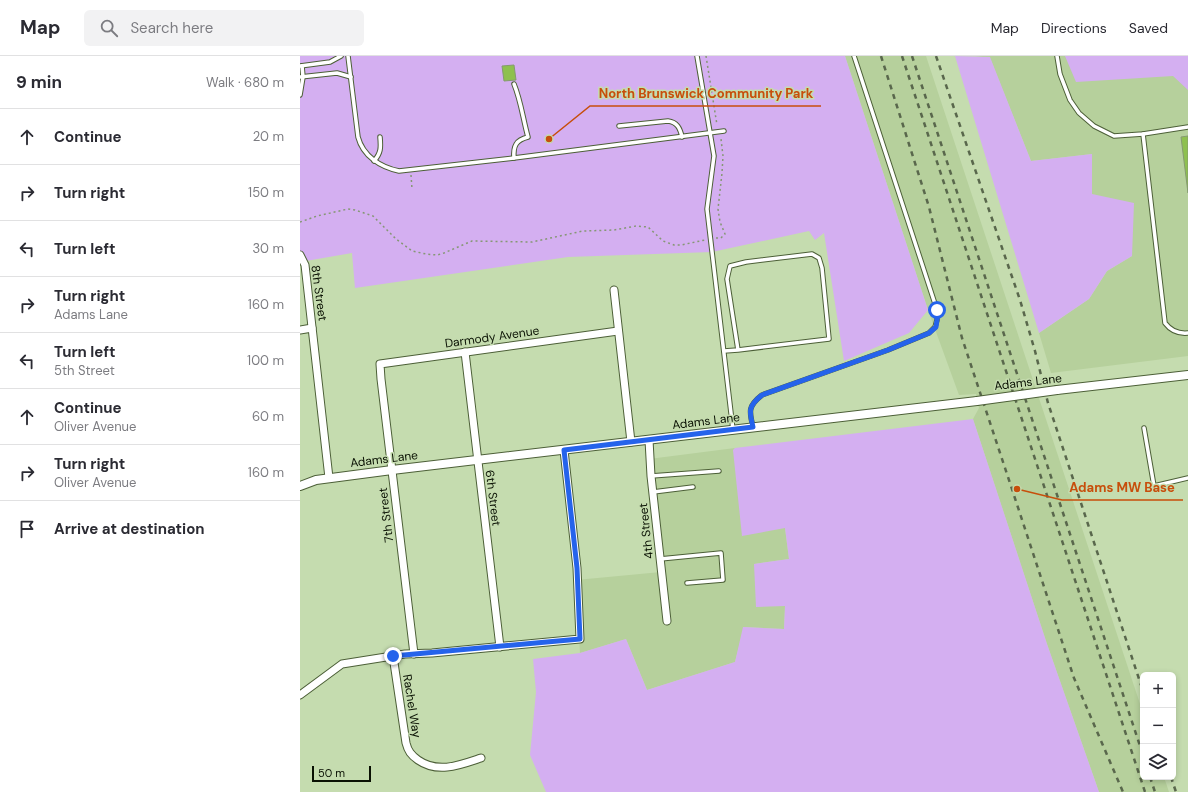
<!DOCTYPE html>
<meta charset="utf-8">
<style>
body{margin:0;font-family:"DM Sans",sans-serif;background:#f2f2f3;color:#2b2b33}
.controls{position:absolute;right:12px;bottom:12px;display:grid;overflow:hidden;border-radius:6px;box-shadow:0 2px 6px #0003}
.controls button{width:36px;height:36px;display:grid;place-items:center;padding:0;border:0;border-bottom:1px solid #e1e1e2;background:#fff;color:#2b2b33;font:20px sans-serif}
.scale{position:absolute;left:12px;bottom:10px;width:59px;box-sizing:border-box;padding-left:4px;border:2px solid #0a1103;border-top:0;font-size:11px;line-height:14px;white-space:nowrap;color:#0a1103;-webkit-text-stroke:3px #c5dcaf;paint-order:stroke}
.stop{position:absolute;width:12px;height:12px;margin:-9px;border:3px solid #2563eb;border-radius:50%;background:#fff}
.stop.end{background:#2563eb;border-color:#fff;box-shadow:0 1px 4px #0008}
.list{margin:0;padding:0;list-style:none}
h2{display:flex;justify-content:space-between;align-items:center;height:52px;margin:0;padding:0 16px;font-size:17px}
h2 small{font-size:13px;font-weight:400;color:#7c7c81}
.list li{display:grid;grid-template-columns:26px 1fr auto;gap:12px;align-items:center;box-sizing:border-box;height:56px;padding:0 16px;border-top:1px solid #e1e1e2}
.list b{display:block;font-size:15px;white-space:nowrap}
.list p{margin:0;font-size:13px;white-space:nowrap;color:#7c7c81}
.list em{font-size:13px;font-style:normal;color:#7c7c81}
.icon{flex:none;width:22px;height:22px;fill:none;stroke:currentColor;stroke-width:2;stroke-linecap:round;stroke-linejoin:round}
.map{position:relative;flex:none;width:888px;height:736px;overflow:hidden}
header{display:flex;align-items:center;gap:24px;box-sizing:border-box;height:56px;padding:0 20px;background:#fff;border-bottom:1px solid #e1e1e2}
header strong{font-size:19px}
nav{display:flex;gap:22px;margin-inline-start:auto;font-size:14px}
.search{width:280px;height:36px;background:#f2f2f3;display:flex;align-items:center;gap:10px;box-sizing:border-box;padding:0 14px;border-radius:6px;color:#7c7c81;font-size:15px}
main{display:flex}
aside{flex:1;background:#fff}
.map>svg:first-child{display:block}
.built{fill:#b6d09c}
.green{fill:#d4aff1}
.building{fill:#8ec04f;stroke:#859a70}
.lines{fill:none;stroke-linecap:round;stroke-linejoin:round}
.service-casing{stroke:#4c5f37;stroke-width:5.5}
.minor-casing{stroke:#4c5f37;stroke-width:9}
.tertiary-casing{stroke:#4c5f37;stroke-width:10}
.path{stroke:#869775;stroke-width:1.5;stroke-dasharray:2 3;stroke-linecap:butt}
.service{stroke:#fff;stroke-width:3.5}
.minor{stroke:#fff;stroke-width:7}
.tertiary{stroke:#fff;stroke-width:8}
.rail{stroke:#59674c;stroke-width:2.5;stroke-dasharray:5 5;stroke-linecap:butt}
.tertiary-bridge-casing{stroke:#4c5f37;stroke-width:10;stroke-linecap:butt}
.tertiary-bridge{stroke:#fff;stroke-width:8}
.route{stroke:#2563eb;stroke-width:5}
.labels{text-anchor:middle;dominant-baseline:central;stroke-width:3;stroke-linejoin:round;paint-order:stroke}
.street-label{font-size:12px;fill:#0a1103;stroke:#c5dcaf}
.leader{fill:none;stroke:#c74e0b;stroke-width:1.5}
.callout-dot{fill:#c74e0b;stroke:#c5dcaf;stroke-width:1.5}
.callout-label{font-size:13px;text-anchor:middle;font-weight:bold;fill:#c74e0b;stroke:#c5dcaf;stroke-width:3;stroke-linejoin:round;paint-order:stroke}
</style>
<header>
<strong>Map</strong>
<div class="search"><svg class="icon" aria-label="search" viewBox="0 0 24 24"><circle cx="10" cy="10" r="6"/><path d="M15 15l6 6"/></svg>Search here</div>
<nav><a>Map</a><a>Directions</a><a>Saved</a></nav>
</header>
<main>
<aside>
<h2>9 min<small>Walk · 680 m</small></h2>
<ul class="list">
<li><svg class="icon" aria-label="ahead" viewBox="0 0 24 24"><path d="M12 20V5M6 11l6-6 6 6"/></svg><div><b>Continue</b></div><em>20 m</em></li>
<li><svg class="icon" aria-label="right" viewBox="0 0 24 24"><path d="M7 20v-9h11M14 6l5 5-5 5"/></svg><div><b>Turn right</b></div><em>150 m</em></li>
<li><svg class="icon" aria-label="left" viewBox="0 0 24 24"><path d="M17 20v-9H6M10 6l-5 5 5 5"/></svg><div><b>Turn left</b></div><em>30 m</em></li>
<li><svg class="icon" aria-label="right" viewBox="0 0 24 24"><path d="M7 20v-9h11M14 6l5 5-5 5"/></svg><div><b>Turn right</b><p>Adams Lane</p></div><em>160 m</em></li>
<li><svg class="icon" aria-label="left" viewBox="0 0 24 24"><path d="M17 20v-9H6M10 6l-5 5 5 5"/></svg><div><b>Turn left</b><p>5th Street</p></div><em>100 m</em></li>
<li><svg class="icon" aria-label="ahead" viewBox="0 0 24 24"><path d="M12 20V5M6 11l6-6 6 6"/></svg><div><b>Continue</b><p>Oliver Avenue</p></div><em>60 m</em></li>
<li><svg class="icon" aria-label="right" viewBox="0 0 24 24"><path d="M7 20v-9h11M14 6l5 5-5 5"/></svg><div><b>Turn right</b><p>Oliver Avenue</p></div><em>160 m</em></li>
<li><svg class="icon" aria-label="arrive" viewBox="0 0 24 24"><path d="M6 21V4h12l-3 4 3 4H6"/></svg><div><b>Arrive at destination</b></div></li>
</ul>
</aside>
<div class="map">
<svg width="888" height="736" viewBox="0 0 888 736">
<rect width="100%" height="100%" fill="#c5dcaf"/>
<g class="built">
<polygon points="545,0 626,0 843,657 843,721 864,721 869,736 799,736 747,588 673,363 679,352 676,338 659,339 628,254"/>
<polygon points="675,0 888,0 888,300 751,317 739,277 789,243 807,215 832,200 792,138 792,98 731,105 690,2"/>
<polygon points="435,392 433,395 485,472 489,503 454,508 485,550 484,573 444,571 435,606 347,634 326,583 280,597 276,524 361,516 349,403"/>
</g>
<g class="green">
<polygon points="0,0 545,0 628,254 609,277 544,305 524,177 515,184 509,175 412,196 268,201 55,232 52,197 0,206"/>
<polygon points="655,0 690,1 731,105 792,98 792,138 834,147 832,200 807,215 789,243 739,277"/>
<polygon points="765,0 888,0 888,34 873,20 776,26"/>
<polygon points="673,363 747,588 799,736 246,736 230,699 236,636 233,603 280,597 326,583 347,634 435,606 443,571 484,573 485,550 456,551 454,508 489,503 485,472 442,480 433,394 435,392"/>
</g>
<g class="building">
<polygon points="214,9 216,24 204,25 202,10"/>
<polygon points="888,80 888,137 881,81"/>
</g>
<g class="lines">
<g class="service-casing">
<g id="service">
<path d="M48,0L58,81C63,100 80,111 99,115L214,102L424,75"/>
<polyline points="397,0 414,100 407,153 433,374"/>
<polyline points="757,0 760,18 770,44 779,57 794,70 814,80 843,78 888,71"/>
<polyline points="0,10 30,6 41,0"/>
<polyline points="0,21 37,17 51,21"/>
<path d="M214,28C221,45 223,63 228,81C216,84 213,90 214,102"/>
<polyline points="0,39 3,21 2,10"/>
<path d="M319,70L368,65C377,66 380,72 382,81"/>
<path d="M843,78L865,267C871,275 878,278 888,277"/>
<path d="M74,105C81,97 81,92 80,81"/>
<polyline points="424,295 438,294 529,283 522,212 519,202 512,198 446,206 430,210 427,223 438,294"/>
<path d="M453,371C449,355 448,350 462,339L588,294L629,277L635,271L637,264V254L554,0"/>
<polyline points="844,372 854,430 888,422"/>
<polyline points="351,420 419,415"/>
<polyline points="353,436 393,431"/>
<polyline points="360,503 421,497 423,524 387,527"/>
</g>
</g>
<g class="minor-casing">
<g id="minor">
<polyline points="0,199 5,209 29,422"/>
<polyline points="314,234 331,386"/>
<polyline points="0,274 12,272"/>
<polyline points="165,296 200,591"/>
<polyline points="349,384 351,420 367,565"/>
<polyline points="114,598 81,323 80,308 318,275"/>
<path d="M93,600L106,687C108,695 111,699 118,704C138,718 160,709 181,702"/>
<polyline points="0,639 42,608 105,598 132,597 280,583 277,512 264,394"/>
</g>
</g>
<g class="tertiary-casing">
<g id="tertiary">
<polyline points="757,334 888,319"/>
<polyline points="0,430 16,424 92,414 677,345"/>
</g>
</g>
<g class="path">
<polyline points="406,0 417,69"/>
<polyline points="111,119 112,133"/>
<polyline points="0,166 17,160 48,153 55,154 73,160 96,183 112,195 126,198 137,199 144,197 172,185 232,186 283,175 314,174 336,170 348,171 363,185 374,189 381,189 405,184"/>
<polyline points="416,182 421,182 425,178 420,166 418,153 422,117 423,100 421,83"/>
</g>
<use href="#service" class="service"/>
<use href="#minor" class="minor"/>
<use href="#tertiary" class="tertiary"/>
<g class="rail">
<polyline points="581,0 629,151 662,282 709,424 774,622 823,736"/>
<polyline points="602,0 845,736"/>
<polyline points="612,0 843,699"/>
<polyline points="636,0 720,244 735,295 748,347 843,635"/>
<polyline points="850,721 855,736"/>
<polyline points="871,721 876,736"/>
</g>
<g class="tertiary-bridge-casing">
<polyline id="tertiary-bridge" points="677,345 757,334"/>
</g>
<use href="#tertiary-bridge" class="tertiary-bridge"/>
</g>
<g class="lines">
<path class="route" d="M93,600L280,583L277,512L264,394L453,371C449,355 448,350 462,339L588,294L629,277L636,271L637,264V254"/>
</g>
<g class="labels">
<g class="street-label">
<text transform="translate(19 237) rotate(82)">8th Street</text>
<text transform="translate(192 281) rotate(-8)">Darmody Avenue</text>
<text transform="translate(728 326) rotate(-7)">Adams Lane</text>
<text transform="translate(406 365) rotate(-7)">Adams Lane</text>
<text transform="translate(84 403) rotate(-7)">Adams Lane</text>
<text transform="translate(193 442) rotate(83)">6th Street</text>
<text transform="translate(86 459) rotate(-97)">7th Street</text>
<text transform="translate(346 475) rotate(-96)">4th Street</text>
<text transform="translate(112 650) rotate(81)">Rachel Way</text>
</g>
</g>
<path class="leader" d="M249 83L290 50H521M717 433L762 444H883"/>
<g class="callout-dot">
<circle cx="249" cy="83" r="4"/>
<circle cx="717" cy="433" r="4"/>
</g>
<g class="callout-label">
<text x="406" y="42">North Brunswick Community Park</text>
<text x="822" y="436">Adams MW Base</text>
</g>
</svg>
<div class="controls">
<button>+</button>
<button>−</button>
<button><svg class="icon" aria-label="layers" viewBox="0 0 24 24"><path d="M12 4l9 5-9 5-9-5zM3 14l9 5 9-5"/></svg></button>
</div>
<div class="scale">50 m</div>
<div class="stop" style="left:637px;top:254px"></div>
<div class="stop end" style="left:93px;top:600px"></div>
</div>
</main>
